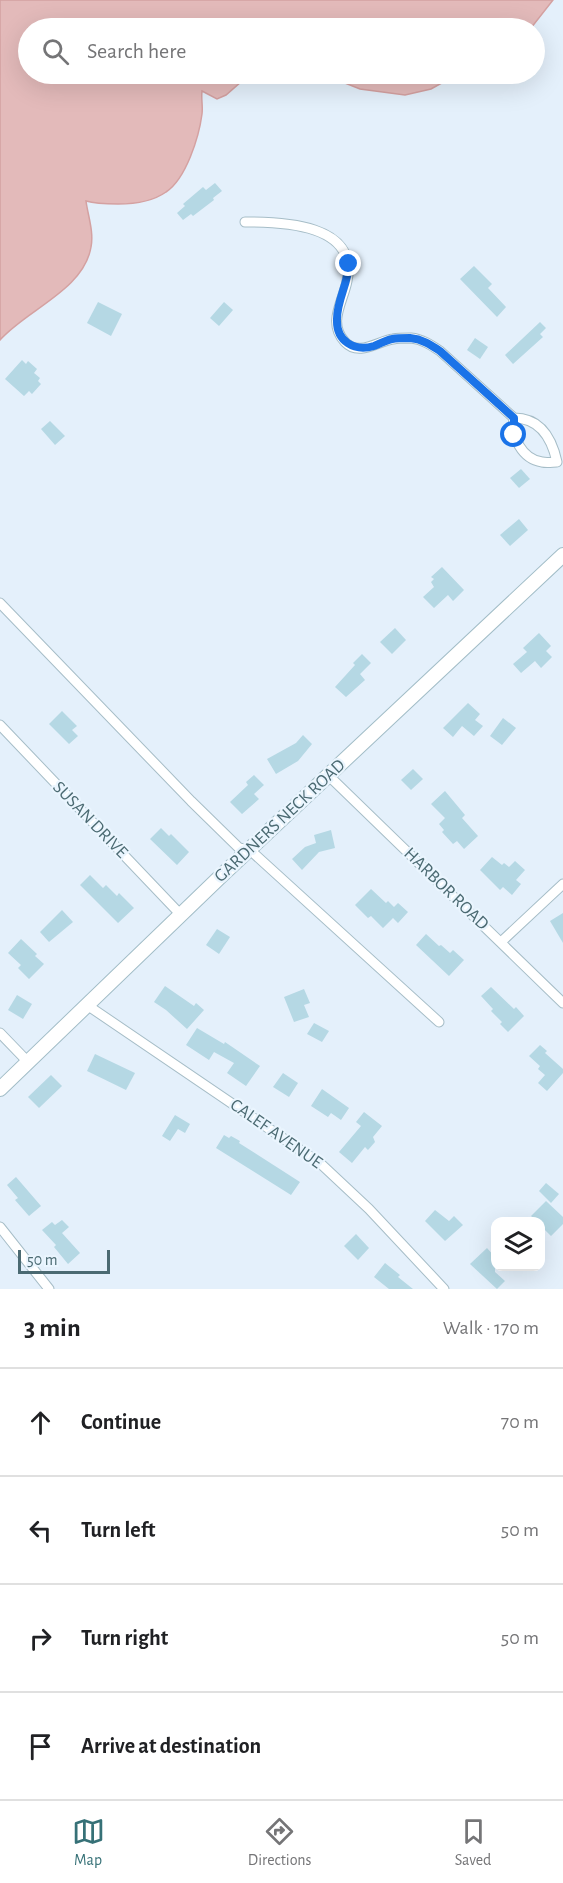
<!DOCTYPE html>
<meta charset="utf-8">
<style>
body{margin:0;font-family:"Alegreya Sans",sans-serif;background:#f6f6f6;color:#202124}
.controls{position:absolute;right:18px;bottom:18px;display:grid;overflow:hidden;border-radius:12px;box-shadow:0 6px 24px #0002}
.controls button{width:54px;height:54px;display:grid;place-items:center;padding:0;border:0;border-bottom:2px solid #e0e0e0;background:#fff;color:#202124;font:30px sans-serif}
.scale{position:absolute;left:18px;bottom:15px;width:92px;box-sizing:border-box;padding-left:6px;border:3px solid #4b6a72;border-top:0;font-size:16px;line-height:21px;white-space:nowrap;color:#4b6a72;-webkit-text-stroke:4px #eaf5fe;paint-order:stroke}
.stop{position:absolute;width:18px;height:18px;margin:-14px;border:4px solid #1a73e8;border-radius:50%;background:#fff}
.stop.end{background:#1a73e8;border-color:#fff;box-shadow:0 2px 6px #0008}
.list{margin:0;padding:0;list-style:none}
h2{display:flex;justify-content:space-between;align-items:center;height:78px;margin:0;padding:0 24px;font-size:26px}
h2 small{font-size:20px;font-weight:400;color:#757577}
.list li{display:grid;grid-template-columns:39px 1fr auto;gap:18px;align-items:center;box-sizing:border-box;height:108px;padding:0 24px;border-top:2px solid #e0e0e0}
.list b{display:block;font-size:22px;white-space:nowrap}
.list em{font-size:20px;font-style:normal;color:#757577}
.icon{flex:none;width:33px;height:33px;fill:none;stroke:currentColor;stroke-width:2;stroke-linecap:round;stroke-linejoin:round}
.map{position:relative;flex:none;width:563px;height:1289px;overflow:hidden}
.search{position:absolute;background:#fff;box-shadow:0 6px 24px #0002;left:18px;right:18px;top:18px;height:66px;display:flex;align-items:center;gap:15px;box-sizing:border-box;padding:0 21px;border-radius:33px;color:#757577;font-size:22px}
.sheet{height:510px;background:#fff}
nav{display:flex;justify-content:space-around;align-items:center;box-sizing:border-box;height:84px;border-top:2px solid #e0e0e0;background:#fff;font-size:16px;color:#757577}
nav a{display:grid;justify-items:center;gap:3px}
nav .on{color:#367177}
.map>svg:first-child{display:block}
.water{fill:#e3baba;stroke:#d4a1a1;stroke-width:1.5}
.building{fill:#b5d8e4}
.lines{fill:none;stroke-linecap:round;stroke-linejoin:round}
.street-casing{stroke:#a6bdc7;stroke-width:11}
.secondary-casing{stroke:#a2bdc7;stroke-width:16}
.street{stroke:#fff;stroke-width:9}
.secondary{stroke:#fff;stroke-width:14}
.route{stroke:#1a73e8;stroke-width:8}
.labels{text-anchor:middle;dominant-baseline:central;stroke-width:4.5;stroke-linejoin:round;paint-order:stroke}
.street-label{font-size:18px;fill:#4b6a72;stroke:#eaf5fe}
</style>
<div class="map">
<svg width="563" height="1289" viewBox="0 0 563 1289">
<rect width="100%" height="100%" fill="#e4f0fb"/>
<g class="water">
<path d="M0,0H553L531,28H28V74H250L226,95L217,99L202,91C201,99 203,106 202,114C199,137 186,179 166,192C152,202 134,204 118,204C107,204 96,204 86,201C88,216 94,232 91,247C84,290 26,310 0,340Z"/>
<polygon points="284,74 458,74 431,89 405,95 360,89 340,81 318,77 294,76"/>
</g>
<g class="building">
<polygon points="215,183 222,191 213,198 214,200 193,216 191,214 183,220 177,213 185,206 183,204 203,187 206,190"/>
<polygon points="474,266 492,284 488,288 506,307 497,317 460,279"/>
<polygon points="98,302 122,314 111,336 87,323"/>
<polygon points="224,302 233,310 219,326 210,318"/>
<polygon points="540,322 546,328 540,334 543,337 513,364 505,355"/>
<polygon points="475,338 488,347 480,359 467,350"/>
<polygon points="22,360 26,364 28,361 37,369 34,373 40,378 38,381 41,384 32,394 29,391 24,396 5,379"/>
<polygon points="50,421 65,436 55,445 41,429"/>
<polygon points="521,469 530,479 519,488 510,478"/>
<polygon points="519,519 528,530 510,546 500,535"/>
<polygon points="442,567 464,590 453,601 448,595 434,608 423,597 434,587 431,582 434,579 431,577"/>
<polygon points="395,628 406,640 392,654 380,642"/>
<polygon points="539,633 551,646 546,651 552,657 541,668 535,661 521,673 513,664 527,652 523,648"/>
<polygon points="362,654 371,663 360,674 365,680 346,697 335,687 355,665 353,663"/>
<polygon points="468,703 480,714 475,720 483,726 474,736 462,726 453,737 443,728"/>
<polygon points="62,711 77,726 72,730 78,736 69,744 49,724"/>
<polygon points="503,718 516,728 502,745 490,736"/>
<polygon points="303,735 312,744 298,761 276,774 267,759 296,743"/>
<polygon points="413,769 423,779 411,790 401,780"/>
<polygon points="254,775 264,785 254,794 259,799 242,814 230,802 248,785 246,782"/>
<polygon points="445,791 465,815 462,818 478,836 464,849 457,841 453,844 442,832 444,830 439,824 445,818 431,804"/>
<polygon points="161,828 169,836 171,834 189,852 177,865 150,839"/>
<polygon points="331,830 335,848 319,852 302,870 292,859 305,847 316,843 314,835"/>
<polygon points="492,857 502,865 504,863 509,867 515,861 525,870 516,880 521,884 512,895 503,887 500,890 480,870"/>
<polygon points="90,875 103,888 106,885 117,896 119,893 134,908 118,923 80,885"/>
<polygon points="371,889 386,903 388,901 394,907 398,903 408,912 398,923 393,918 383,928 371,916 368,918 355,905"/>
<polygon points="62,910 73,922 49,942 40,932"/>
<polygon points="563,913 563,943 550,921"/>
<polygon points="217,929 230,937 219,954 206,945"/>
<polygon points="426,934 439,946 441,945 450,953 453,950 464,960 449,976 416,945"/>
<polygon points="21,939 37,954 35,956 44,964 29,979 18,968 21,965 8,953"/>
<polygon points="165,986 194,1006 196,1003 204,1010 187,1029 166,1010 154,1002"/>
<polygon points="491,987 514,1009 516,1007 524,1016 508,1032 500,1024 502,1022 491,1011 493,1009 481,996"/>
<polygon points="304,989 310,1003 304,1005 309,1017 294,1022 284,997"/>
<polygon points="17,995 32,1004 23,1019 8,1010"/>
<polygon points="314,1023 329,1031 322,1042 307,1034"/>
<polygon points="197,1028 224,1044 225,1042 260,1066 246,1086 227,1073 234,1063 214,1052 209,1060 186,1045"/>
<polygon points="540,1045 547,1051 545,1053 563,1069 563,1073 547,1091 538,1083 545,1075 538,1069 540,1066 529,1056"/>
<polygon points="95,1054 135,1073 126,1090 87,1071"/>
<polygon points="283,1073 298,1083 289,1097 273,1087"/>
<polygon points="51,1075 62,1086 39,1108 28,1097"/>
<polygon points="322,1089 349,1108 341,1120 331,1113 328,1117 311,1106"/>
<polygon points="364,1112 382,1126 373,1137 375,1142 368,1150 365,1147 352,1163 339,1152 361,1126 356,1122"/>
<polygon points="175,1115 190,1124 185,1133 178,1129 170,1141 162,1136"/>
<polygon points="224,1135 229,1138 231,1136 240,1141 239,1143 300,1182 291,1195 216,1148"/>
<polygon points="16,1177 41,1206 29,1216 15,1200 18,1198 7,1185"/>
<polygon points="546,1183 559,1194 551,1203 539,1191"/>
<polygon points="546,1201 563,1217 563,1224 551,1236 540,1225 540,1221 537,1221 531,1216"/>
<polygon points="435,1210 449,1221 454,1216 463,1225 445,1241 425,1221"/>
<polygon points="62,1220 69,1227 62,1233 80,1253 68,1264 54,1247 56,1245 42,1230 52,1222 55,1225"/>
<polygon points="356,1234 369,1248 358,1260 344,1246"/>
<polygon points="487,1248 495,1257 495,1272 505,1281 497,1289 470,1264"/>
<polygon points="385,1263 400,1275 398,1277 413,1289 389,1289 374,1277"/>
</g>
<g class="lines">
<g class="street-casing">
<g id="street">
<path d="M245,222C283,222 359,224 347,281C343,302 327,323 345,342C359,357 378,341 393,339C398,338 405,338 411,338C422,339 431,345 440,351L514,418C541,418 552,439 557,462C553,462 547,463 542,462C522,459 511,437 514,418"/>
<polyline points="0,603 191,801 239,848 250,850 439,1022"/>
<polyline points="0,725 181,915"/>
<polyline points="329,776 563,1003"/>
<polyline points="501,942 563,884"/>
<polyline points="87,1005 321,1164 369,1209 444,1289"/>
<polyline points="0,1033 28,1062"/>
<polyline points="0,1227 49,1289"/>
</g>
</g>
<g class="secondary-casing">
<polyline id="secondary" points="0,1089 221,876 563,555"/>
</g>
<use href="#street" class="street"/>
<use href="#secondary" class="secondary"/>
</g>
<g class="lines">
<path class="route" d="M349,264C348,284 337,300 337,319C336,341 354,352 374,346C380,344 386,340 392,339C397,338 405,338 410,338C422,339 431,345 440,351L514,418V435"/>
</g>
<g class="labels">
<g class="street-label">
<text transform="translate(90 820) rotate(46)">SUSAN DRIVE</text>
<text transform="translate(280 821) rotate(-43)">GARDNERS NECK ROAD</text>
<text transform="translate(446 889) rotate(44)">HARBOR ROAD</text>
<text transform="translate(276 1134) rotate(35)">CALEF AVENUE</text>
</g>
</g>
</svg>
<div class="controls">
<button><svg class="icon" aria-label="layers" viewBox="0 0 24 24"><path d="M12 4l9 5-9 5-9-5zM3 14l9 5 9-5"/></svg></button>
</div>
<div class="scale">50 m</div>
<div class="stop" style="left:514px;top:435px"></div>
<div class="stop end" style="left:349px;top:264px"></div>
<div class="search"><svg class="icon" aria-label="search" viewBox="0 0 24 24"><circle cx="10" cy="10" r="6"/><path d="M15 15l6 6"/></svg>Search here</div>
</div>
<section class="sheet">
<h2>3 min<small>Walk · 170 m</small></h2>
<ul class="list">
<li><svg class="icon" aria-label="ahead" viewBox="0 0 24 24"><path d="M12 20V5M6 11l6-6 6 6"/></svg><div><b>Continue</b></div><em>70 m</em></li>
<li><svg class="icon" aria-label="left" viewBox="0 0 24 24"><path d="M17 20v-9H6M10 6l-5 5 5 5"/></svg><div><b>Turn left</b></div><em>50 m</em></li>
<li><svg class="icon" aria-label="right" viewBox="0 0 24 24"><path d="M7 20v-9h11M14 6l5 5-5 5"/></svg><div><b>Turn right</b></div><em>50 m</em></li>
<li><svg class="icon" aria-label="arrive" viewBox="0 0 24 24"><path d="M6 21V4h12l-3 4 3 4H6"/></svg><div><b>Arrive at destination</b></div></li>
</ul>
</section>
<nav>
<a class="on"><svg class="icon" aria-label="map" viewBox="0 0 24 24"><path d="M3 6l6-2 6 2 6-2v14l-6 2-6-2-6 2zM9 4v14M15 6v14"/></svg>Map</a>
<a><svg class="icon" aria-label="directions" viewBox="0 0 24 24"><path d="M12 3l9 9-9 9-9-9zM9 14v-3h6M13 9l2 2-2 2"/></svg>Directions</a>
<a><svg class="icon" aria-label="saved" viewBox="0 0 24 24"><path d="M7 4h10v16l-5-4-5 4z"/></svg>Saved</a>
</nav>
